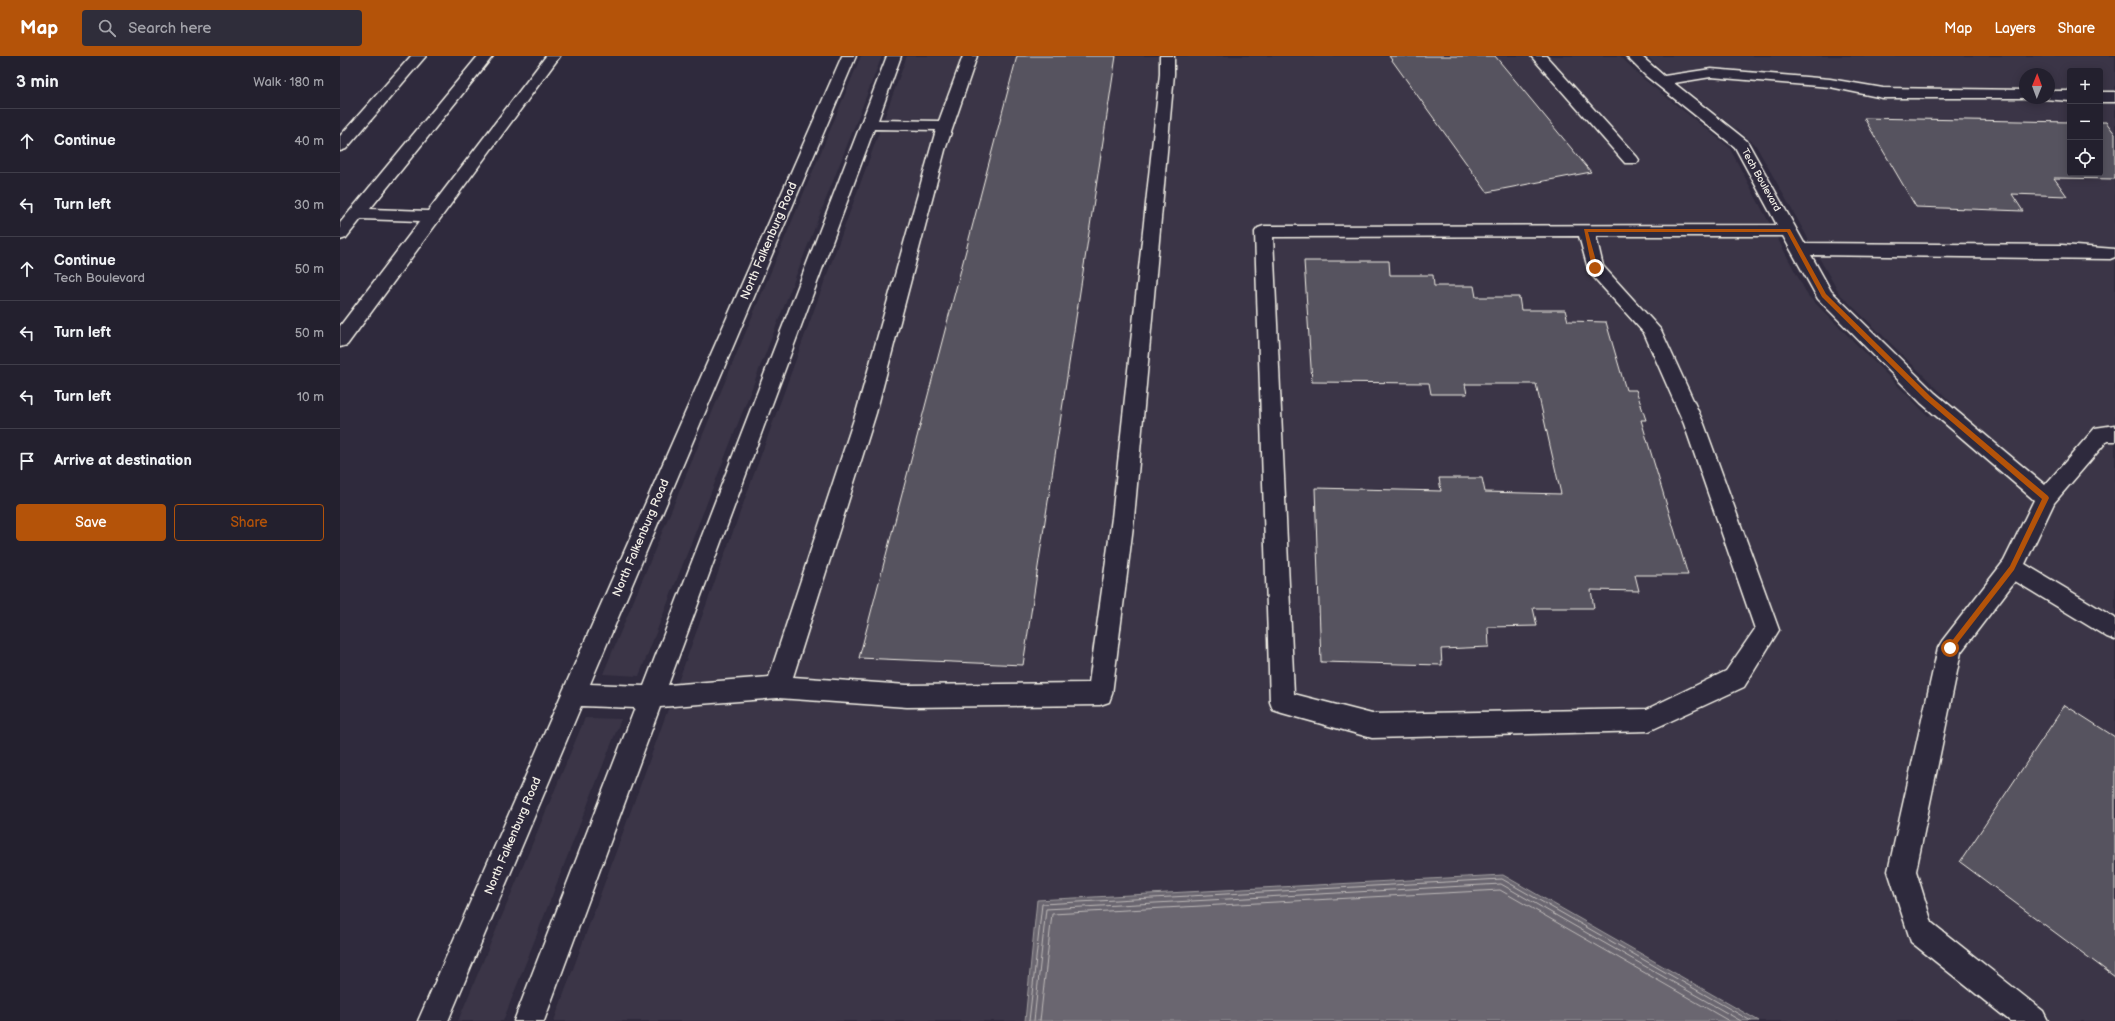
<!DOCTYPE html>
<meta charset="utf-8">
<style>
body{margin:0;font-family:"Balsamiq Sans",sans-serif;background:#2f2d3a;color:#f1f3f6}
.controls{position:absolute;right:12px;top:12px;display:grid;overflow:hidden;border-radius:4px;box-shadow:0 2px 10px #0003}
.controls button{width:36px;height:36px;display:grid;place-items:center;padding:0;border:0;border-bottom:1px solid #403e4a;background:#23202e;color:#f1f3f6;font:20px sans-serif}
.compass{position:absolute;left:1679px;top:12px;width:36px;height:36px;border-radius:50%;background:#23202e;box-shadow:0 2px 10px #0003;rotate:1deg}
.stop{position:absolute;width:12px;height:12px;margin:-9px;border:3px solid #b45309;border-radius:50%;background:#fff}
.stop.end{background:#b45309;border-color:#fff;box-shadow:0 1px 4px #0008}
.list{margin:0;padding:0;list-style:none}
h2{display:flex;justify-content:space-between;align-items:center;height:52px;margin:0;padding:0 16px;font-size:17px}
h2 small{font-size:13px;font-weight:400;color:#a3a3aa}
.list li{display:grid;grid-template-columns:26px 1fr auto;gap:12px;align-items:center;box-sizing:border-box;height:64px;padding:0 16px;border-top:1px solid #403e4a}
.list b{display:block;font-size:15px;white-space:nowrap}
.list p{margin:0;font-size:13px;white-space:nowrap;color:#a3a3aa}
.list em{font-size:13px;font-style:normal;color:#a3a3aa}
.actions{display:flex;gap:8px;padding:12px 16px}
.actions a{flex:1;padding:9px 0;border:1px solid #b45309;border-radius:4px;text-align:center;font-size:14px;color:#b45309}
.actions .main{background:#b45309;color:#fff}
.icon{flex:none;width:22px;height:22px;fill:none;stroke:currentColor;stroke-width:2;stroke-linecap:round;stroke-linejoin:round}
.map{position:relative;flex:none;width:1775px;height:965px;overflow:hidden}
header{display:flex;align-items:center;gap:24px;box-sizing:border-box;height:56px;padding:0 20px;background:#b45309;color:#fff}
header strong{font-size:19px}
nav{display:flex;gap:22px;margin-inline-start:auto;font-size:14px}
.search{width:280px;height:36px;background:#2f2d3a;display:flex;align-items:center;gap:10px;box-sizing:border-box;padding:0 14px;border-radius:4px;color:#a3a3aa;font-size:15px}
main{display:flex}
aside{flex:1;background:#23202e}
.map>svg:first-child{display:block}
.built{fill:#3b3647;fill-rule:evenodd}
.water{fill:#6a6670;stroke:#a19ea0}
.lines{fill:none;stroke-linecap:round;stroke-linejoin:round}
.shore{stroke:#bdb9b8;stroke-width:1}
.building{fill:#56525f;stroke:#f4f1e8}
.minor-casing{stroke:#f4f1e8;stroke-width:3}
.minor{fill:#2f2a3d;fill-rule:evenodd}
.route{fill:#b45309}
.labels{text-anchor:middle;dominant-baseline:central;stroke-width:3.5;stroke-linejoin:round;paint-order:stroke}
.far-street-label{font-size:10px;fill:#f4f1e8;stroke:#2f2a3d}
.street-label{font-size:12px;fill:#f4f1e8;stroke:#2f2a3d}
</style>
<header>
<strong>Map</strong>
<div class="search"><svg class="icon" aria-label="search" viewBox="0 0 24 24"><circle cx="10" cy="10" r="6"/><path d="M15 15l6 6"/></svg>Search here</div>
<nav><a>Map</a><a>Layers</a><a>Share</a></nav>
</header>
<main>
<aside>
<h2>3 min<small>Walk · 180 m</small></h2>
<ul class="list">
<li><svg class="icon" aria-label="ahead" viewBox="0 0 24 24"><path d="M12 20V5M6 11l6-6 6 6"/></svg><div><b>Continue</b></div><em>40 m</em></li>
<li><svg class="icon" aria-label="left" viewBox="0 0 24 24"><path d="M17 20v-9H6M10 6l-5 5 5 5"/></svg><div><b>Turn left</b></div><em>30 m</em></li>
<li><svg class="icon" aria-label="ahead" viewBox="0 0 24 24"><path d="M12 20V5M6 11l6-6 6 6"/></svg><div><b>Continue</b><p>Tech Boulevard</p></div><em>50 m</em></li>
<li><svg class="icon" aria-label="left" viewBox="0 0 24 24"><path d="M17 20v-9H6M10 6l-5 5 5 5"/></svg><div><b>Turn left</b></div><em>50 m</em></li>
<li><svg class="icon" aria-label="left" viewBox="0 0 24 24"><path d="M17 20v-9H6M10 6l-5 5 5 5"/></svg><div><b>Turn left</b></div><em>10 m</em></li>
<li><svg class="icon" aria-label="arrive" viewBox="0 0 24 24"><path d="M6 21V4h12l-3 4 3 4H6"/></svg><div><b>Arrive at destination</b></div></li>
</ul>
<div class="actions"><a class="main">Save</a><a>Share</a></div>
</aside>
<div class="map">
<svg width="1775" height="965" viewBox="0 0 1775 965">
<rect width="100%" height="100%" fill="#2f2a3d"/>
<filter id="ink" filterUnits="userSpaceOnUse"><feTurbulence type="fractalNoise" baseFrequency=".025" numOctaves="2"/><feDisplacementMap in="SourceGraphic" scale="8" xChannelSelector="R" yChannelSelector="G"/><feConvolveMatrix kernelMatrix="1 2 1 2 8 2 1 2 1" color-interpolation-filters="sRGB"/></filter>
<g filter="url(#ink)">
<g class="built">
<polygon points="521,0 542,0 299,620 263,618"/>
<path d="M567,0H1280L1301,21L1389,91L1468,240L1588,360L1614,349L1499,237L1415,88L1321,14L1307,0H1775V965H1419L1163,819L697,844L685,965H214ZM1730,15H1760V117H1730ZM1685,18H1709V42H1685Z"/>
<polygon points="245,662 281,663 163,965 118,965"/>
</g>
<polygon class="water" points="1163,819 1419,965 685,965 697,844"/>
<g class="lines">
<g class="shore">
<polyline points="689,965 702,848 1162,823 1411,965"/>
<polyline points="694,965 706,853 1161,828 1401,965"/>
<polyline points="700,965 712,858 1160,834 1389,965"/>
</g>
</g>
<g class="building">
<polygon points="677,0 776,0 683,609 519,602"/>
<polygon points="1049,0 1155,0 1251,116 1147,136"/>
<polygon points="1524,62 1730,66 1730,117 1760,117 1760,66 1766,66 1775,78 1775,123 1714,122 1727,140 1672,138 1683,155 1576,151"/>
<polygon points="964,205 1049,205 1050,219 1093,219 1094,230 1134,230 1136,241 1179,241 1181,254 1225,254 1228,265 1266,266 1286,334 1296,334 1306,364 1301,364 1348,519 1295,519 1299,535 1251,534 1254,552 1193,552 1197,570 1148,571 1149,591 1101,593 1102,609 981,606 975,432 1101,435 1099,422 1142,422 1145,436 1221,438 1196,328 1125,328 1127,338 1091,338 1089,327 972,326"/>
<polygon points="1725,649 1775,681 1775,921 1620,806"/>
</g>
<g class="lines">
<g class="minor-casing">
<g id="minor">
<polygon points="71,0 86,0 6,93 0,95 0,80"/>
<polygon points="138,0 153,0 30,153 88,155 206,0 220,0 7,289 0,291 0,270 80,165 21,163 6,182 0,184 0,167"/>
<path d="M502,0H516L250,628L304,630L547,0H561L538,64L599,65L623,0H637L605,94L536,357L453,621L567,629L749,627L772,462L820,18V0H834V18L794,462L772,638L769,646L760,649L567,651L438,642L320,651L204,965H174L295,652L241,650L108,965H78ZM534,73L596,74L516,357L429,621L328,629Z"/>
<polygon points="1191,0 1206,0 1297,101 1299,104 1297,107 1285,107"/>
<path d="M1286,0H1301L1324,20L1371,13L1490,23L1543,32L1685,34V42H1690H1543L1490,31L1371,21L1334,27L1407,85L1464,187L1722,189L1775,193V201L1770,203L1471,199L1491,235L1595,337L1705,429L1755,372L1775,369V385H1767L1714,447L1685,508L1775,562V584L1767,581L1675,525L1621,596L1576,815L1592,867L1703,955L1708,965H1670L1571,886L1548,815L1598,592L1602,585L1664,505L1694,444L1581,347L1478,243L1443,180H1256L1263,210L1321,274L1364,368L1439,574L1404,631L1309,675L1032,682L942,657L933,654L930,646L915,176L918,172L924,170L1437,169L1395,91L1306,20ZM1239,180L1249,216L1304,277L1344,368L1415,573L1386,615L1307,653L1032,658L954,638L933,181Z"/>
<polygon points="1709,35 1730,35 1730,45 1704,43 1709,42"/>
<rect x="1760" y="36" width="15" height="10"/>
</g>
</g>
<use href="#minor" class="minor"/>
</g>
</g>
<polygon class="route" points="1244,173 1450,173 1486,238 1590,340 1708,440 1709,442 1674,514 1612,594 1608,594 1608,590 1670,510 1702,443 1585,343 1482,241 1447,176 1248,176 1258,212 1255,214 1252,212"/>
<g class="labels">
<g class="far-street-label">
<text transform="translate(1421 124) rotate(61)">Tech Boulevard</text>
</g>
<g class="street-label">
<text transform="translate(429 185) rotate(-67)">North Falkenburg Road</text>
<text transform="translate(301 482) rotate(-67)">North Falkenburg Road</text>
<text transform="translate(173 780) rotate(-67)">North Falkenburg Road</text>
</g>
</g>
</svg>
<div class="controls">
<button>+</button>
<button>−</button>
<button><svg class="icon" aria-label="locate" viewBox="0 0 24 24"><circle cx="12" cy="12" r="6"/><path d="M12 2v4M12 18v4M2 12h4M18 12h4"/></svg></button>
</div>
<svg class="compass" viewBox="-18 -18 36 36"><path d="M0-13l5 13h-10z" fill="#e53935"/><path d="M0 13l5-13h-10z" fill="#a3a3aa"/></svg>
<div class="stop" style="left:1610px;top:592px"></div>
<div class="stop end" style="left:1255px;top:212px"></div>
</div>
</main>
